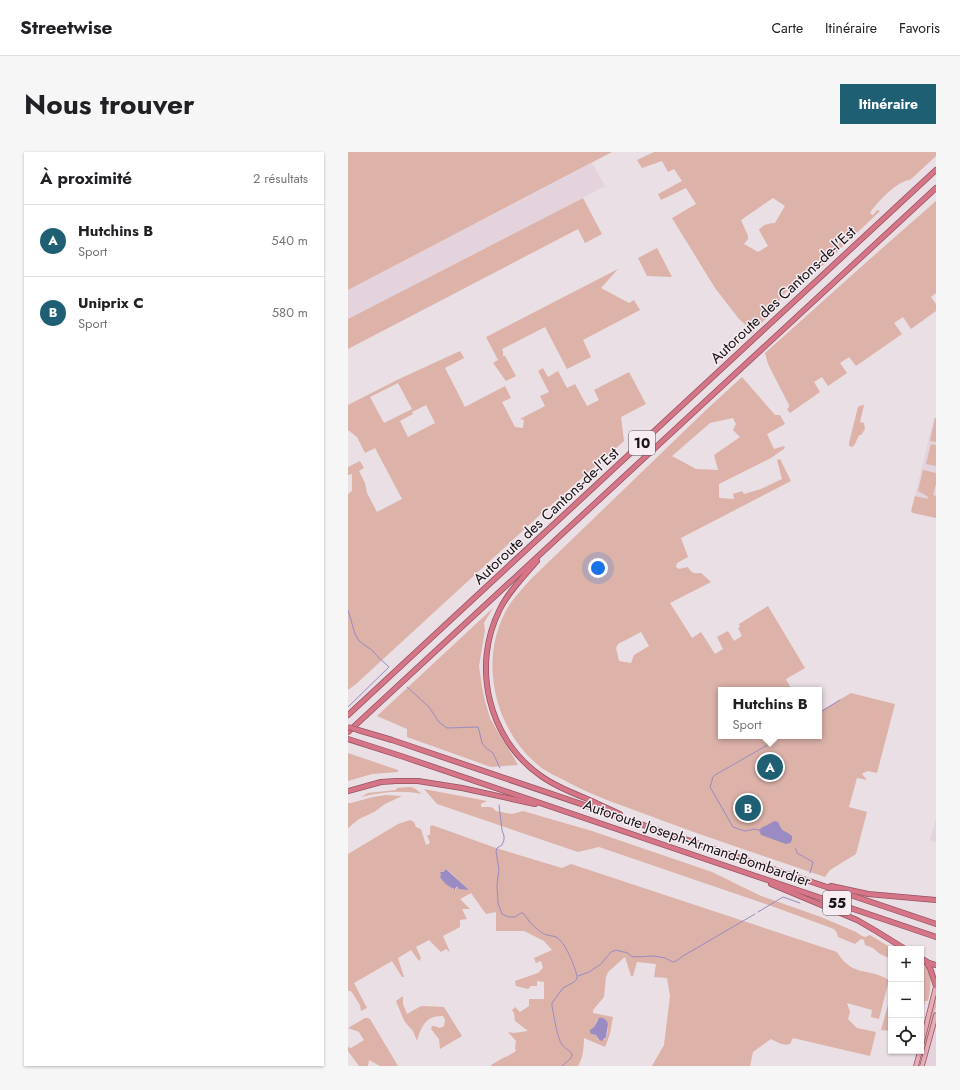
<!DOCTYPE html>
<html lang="fr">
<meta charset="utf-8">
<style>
body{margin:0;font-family:Jost,sans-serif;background:#f6f6f6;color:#202124}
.controls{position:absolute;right:12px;bottom:12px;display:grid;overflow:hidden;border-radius:0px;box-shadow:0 1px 3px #0004}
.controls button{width:36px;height:36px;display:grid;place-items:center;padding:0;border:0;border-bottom:1px solid #e0e0e0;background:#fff;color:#202124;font:20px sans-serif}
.you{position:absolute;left:250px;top:416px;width:14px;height:14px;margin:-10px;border:3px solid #fff;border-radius:50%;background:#1a73e8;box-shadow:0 0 0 6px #1a73e833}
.badge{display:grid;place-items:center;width:26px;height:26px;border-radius:50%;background:#1e5f74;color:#fff;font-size:13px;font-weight:700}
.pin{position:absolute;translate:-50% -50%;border:2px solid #fff;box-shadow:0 1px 4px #0006}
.popup{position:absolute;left:370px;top:535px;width:104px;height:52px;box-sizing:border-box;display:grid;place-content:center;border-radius:0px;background:#fff;filter:drop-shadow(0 1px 3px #0005);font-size:13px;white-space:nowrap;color:#757577}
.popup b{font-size:15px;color:#202124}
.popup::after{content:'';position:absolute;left:50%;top:100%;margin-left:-8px;border:8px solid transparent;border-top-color:#fff}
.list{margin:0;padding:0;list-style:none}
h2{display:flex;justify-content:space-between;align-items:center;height:52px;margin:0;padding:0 16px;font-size:17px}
h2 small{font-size:13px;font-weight:400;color:#757577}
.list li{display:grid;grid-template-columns:26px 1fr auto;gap:12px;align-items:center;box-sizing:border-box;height:72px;padding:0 16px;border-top:1px solid #e0e0e0}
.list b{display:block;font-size:15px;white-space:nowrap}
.list p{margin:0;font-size:13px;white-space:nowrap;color:#757577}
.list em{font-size:13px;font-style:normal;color:#757577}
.icon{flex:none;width:22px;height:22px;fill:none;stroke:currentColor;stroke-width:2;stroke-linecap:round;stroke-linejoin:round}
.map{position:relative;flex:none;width:588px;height:914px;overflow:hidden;border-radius:0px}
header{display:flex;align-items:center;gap:24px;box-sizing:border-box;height:56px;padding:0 20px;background:#fff;border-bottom:1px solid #e0e0e0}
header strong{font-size:19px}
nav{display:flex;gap:22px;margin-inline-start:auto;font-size:14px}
.intro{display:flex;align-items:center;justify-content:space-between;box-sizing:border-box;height:96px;padding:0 24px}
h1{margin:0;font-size:28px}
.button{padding:10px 18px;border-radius:0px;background:#1e5f74;color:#fff;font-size:14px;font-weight:700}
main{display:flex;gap:24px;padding:0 24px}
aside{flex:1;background:#fff;border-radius:0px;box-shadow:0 1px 3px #0004}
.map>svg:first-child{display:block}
.built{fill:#e4d2dc}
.green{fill:#dcb2a9;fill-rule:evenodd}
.water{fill:#9a8bc3}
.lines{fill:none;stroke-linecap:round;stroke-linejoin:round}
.stream{stroke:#9a8bc3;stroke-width:1}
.major-casing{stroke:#935360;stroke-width:5.5}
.highway-casing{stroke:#935360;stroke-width:6}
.major{stroke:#e6acb8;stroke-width:4}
.highway{stroke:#d67588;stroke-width:4.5}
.highway-bridge-casing{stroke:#935360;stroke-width:6;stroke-linecap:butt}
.highway-bridge{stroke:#d67588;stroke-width:4.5}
.labels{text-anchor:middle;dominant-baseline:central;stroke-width:3;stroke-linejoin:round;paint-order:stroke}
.shield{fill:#f7ecf2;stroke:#5a5558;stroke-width:1}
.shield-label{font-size:14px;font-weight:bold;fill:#171416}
.street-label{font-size:15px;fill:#171416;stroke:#f7ecf2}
</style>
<header>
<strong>Streetwise</strong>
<nav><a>Carte</a><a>Itinéraire</a><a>Favoris</a></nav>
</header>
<div class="intro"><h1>Nous trouver</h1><a class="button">Itinéraire</a></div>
<main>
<aside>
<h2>À proximité<small>2 résultats</small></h2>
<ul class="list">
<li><span class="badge">A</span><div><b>Hutchins B</b><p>Sport</p></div><em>540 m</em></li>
<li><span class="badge">B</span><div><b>Uniprix C</b><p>Sport</p></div><em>580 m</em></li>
</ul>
</aside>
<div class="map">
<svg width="588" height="914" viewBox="0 0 588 914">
<rect width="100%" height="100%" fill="#eadfe4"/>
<g class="built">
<polygon points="244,11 257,34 0,167 0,138"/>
<polygon points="586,266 588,266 588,349 567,344"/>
<polygon points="588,666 588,690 582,688"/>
<polygon points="588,876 588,914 577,914 582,893"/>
</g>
<g class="green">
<polygon points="0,0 264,0 0,138"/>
<path d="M306,0H588V4L562,28C550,28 528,51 522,61L525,63L529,58L532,59L472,116L466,114L433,145L431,150L433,153L411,173L404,182C399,183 398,180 396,176L398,173L391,167L367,136L324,66L348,52L338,36L313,48L310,42L334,29L326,17L320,20L314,9L294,16L289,8ZM425,46L437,54L427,71C421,71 414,73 411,78L420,94L410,100L396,92L400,87V84L393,68Z"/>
<polygon points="235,46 254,82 237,91 230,77 0,197 0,167"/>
<polygon points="588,49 588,141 583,145 588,152 588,159 563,177 555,165 546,171 554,182 508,214 501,205 492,211 499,221 480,234 474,225 466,230 472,240 442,261 439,257 441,255 441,253 420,212 417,201 522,107"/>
<polygon points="309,96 324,125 299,124 290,106"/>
<polygon points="270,117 253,136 281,151 286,148 292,158 235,188 243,205 219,217 197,175 154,197 155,200 155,204 157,204 168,224 158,229 145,211 150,208 138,185"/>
<path d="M112,199L116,206L97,216L117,255L157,234L163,246L154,250L167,275L175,276L176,268L172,267L197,254L192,244L201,240L190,219L195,216L200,225L210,219L219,236L227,232L239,254L251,248L246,238L281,220L298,252L273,265L276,289L194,361L8,532L0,538V342L4,339V322L0,323V315L12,309L16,316L11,319L17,331L19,341L29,360L54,347L27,296L17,301L9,285L0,278V253L49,228ZM50,231L64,257L36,271L22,245ZM78,253L87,271L60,285L52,269L65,262L64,260Z"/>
<path d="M394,225L427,263H432L437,272L419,282L426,297L436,294L437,296L423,306L371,332V345L372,346L386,347L385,342L394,339L396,342L413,337L434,327L429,308L432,307L443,329L333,386L340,405L329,411L328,415L331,417L340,415C343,421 346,422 353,421L363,430L322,451L344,486L353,480L367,502L375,497L369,485L380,479L386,489L394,484L390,476L392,475L391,472L420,454L457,516L438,527L444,538H373V584H471V560L503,541L547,552L529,621L520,619L515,621L514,622L519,628L509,626L501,655L519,660L508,702L482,718L477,725C413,703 349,682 286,658C261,649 237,640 214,627C208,624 201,621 195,617C146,581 128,505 162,452C168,443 176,435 183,427L357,259ZM385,266L388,272L385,278L392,285L366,303L370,318L348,317L324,304L362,271ZM293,480L301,494L286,503L283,511L271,509L268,496L270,492Z"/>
<polygon points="514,253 516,253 512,270 516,271 517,277 513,283 511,283 507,292 504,295 501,294 501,291 510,255"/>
<polygon points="587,266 588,266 588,290 582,289"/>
<polygon points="583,292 588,293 588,314 578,312"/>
<polygon points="575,318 588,321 588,332 585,343 588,344 588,366 565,361 563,359 567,344 581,347 579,344 570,339"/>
<polygon points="145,456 136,471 137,478 131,514 134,535 137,549 142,566 151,582 165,604 170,613 143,615 59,585 59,577 29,564"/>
<polygon points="0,601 50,618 50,620 24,622 0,629"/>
<path d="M62,635L66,636L74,642C54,638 33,640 13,645L20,641L48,638L49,636Z"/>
<polygon points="76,637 139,649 133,652 133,655 142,655 145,656 148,659 164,662 175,659 244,679 364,720 413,744 473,765 508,780 514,784 517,785 522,783 545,797 543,797 543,807 532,802 525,796 517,793 516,788 513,787 507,792 490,785 489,781 486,777 429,756 251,695 230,700 89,652"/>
<polygon points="38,643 54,644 37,652 26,660 11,667 0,676 0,651 3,651 25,645"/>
<path d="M62,668L66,670L68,675L73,677L78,693L82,691L79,683H82V675L84,673L148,696L214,716L223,712L489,800C505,826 520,815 541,828L531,867L523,865L524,858L499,851L502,860L500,867L509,876L528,880L522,904L445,886L442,892C435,894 429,890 423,887L405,900L402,914H304L316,893L322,844L319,826L306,825L308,812L289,810L285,824H283L277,805L260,820L258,825L256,845L245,858V861L265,865L262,882L257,895L236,886C236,895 235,906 230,914H143V913C147,911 151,908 155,906C160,904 164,902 168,899L167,896L168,889L160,880L166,881L180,879L167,869L166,861L164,858L167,855L172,860L181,854V847H196V830L189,829V834H183L180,837L168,834L167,829L190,821L195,816L193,809L188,811L186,806L204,798L196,789L176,779H148V760L138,762L123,741L112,747L122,757H114L119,767L112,768V775L95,784L102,800L98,797L93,800L81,788L68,795L73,806L71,809L63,798L50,806L56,825H54L44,809L6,831L19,856L13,859L12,853L3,839H0V702L50,672ZM99,717L120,737V738L109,734L107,739L106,736L100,734L92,725L94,720ZM249,868L258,869C261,874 260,884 256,888H250L248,883L243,882V877L246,875Z"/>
<path d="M573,813C575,814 577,815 579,816C585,823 582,842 580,849H577L573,864Z"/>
<polygon points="588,841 588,855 574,905 576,891"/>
<polygon points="543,842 543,879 533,878"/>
<path d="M55,844V852L59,862L73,854L96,855L114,884L92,897L91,887L83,877L84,874H86L92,876L96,874L97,868L95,864C78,863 73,875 69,889L65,879L57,870L55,866L48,849Z"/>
<polygon points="17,866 19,866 22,867 50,914 32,914 21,908 20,914 11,914 0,899 0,895 3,896 16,888 11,880 0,876"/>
</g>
<g class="water">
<path d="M426,669L430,670C435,682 436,677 444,684V688L442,691L438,692L413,683L411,678C415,674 421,673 426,669Z"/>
<path d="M98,717L120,737V738L111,737L109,734L106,739V736C100,736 95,729 92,725L93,722L92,720H95Z"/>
<path d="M251,866C255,865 259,868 260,872L258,885L254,889L251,888L248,883L243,882L242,880V878L246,875Z"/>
</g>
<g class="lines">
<g class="stream">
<polyline points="0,458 7,482 11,489 25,499 30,505 41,515 0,555"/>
<polyline points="59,535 81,555 91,570 99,576 130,575 131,578 134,591 138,596 145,601 152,616"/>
<polyline points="471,561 492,548"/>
<path d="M151,653L154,678L156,684V688L154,693L149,696L148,700L151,717L149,733L150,751L154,762L161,765H167L173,761H175C178,764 179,766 181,769C184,773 189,777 193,780C198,784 202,783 208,785C217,789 227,815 229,824V827L226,830L215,836L204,851V854C206,864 209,885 214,893C217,897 222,898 224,902L223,906L214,914"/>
<path d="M411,678L407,677L397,679L385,675L362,635L365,625L367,623L430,587C435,585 441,587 446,584"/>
<polyline points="447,696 449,699 449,701 465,710 462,721"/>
<polyline points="410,760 435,745 452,751"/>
<polyline points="230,824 241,820 253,812 263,800 268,798 280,801 283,804 287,805 306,804 317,806 325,810 328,809 335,804 407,762"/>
</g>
<g class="major-casing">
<g id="major">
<polyline points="573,894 588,834"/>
<polyline points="568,914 572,899"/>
<polyline points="574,914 588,863"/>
</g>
</g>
<g class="highway-casing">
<g id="highway">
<path d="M189,409C176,424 161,439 152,457C123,514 140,587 193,624C207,634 222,640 237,646C249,651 260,657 272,662"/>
<polyline points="0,563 588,18"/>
<polyline points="10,578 44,588 588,772"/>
<polyline points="0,580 588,36"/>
<polyline points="0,587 56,605 588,785"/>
<polyline points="0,639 33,630 48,629 70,629 114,636 187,652"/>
<polyline points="423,732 509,768 528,779 557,797"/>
<polyline points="483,734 520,742 588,748"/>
<polyline points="573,806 581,811 588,813"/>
<polyline points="578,810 582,816 588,834"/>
</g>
</g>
<use href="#major" class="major"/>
<use href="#highway" class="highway"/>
<g class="highway-bridge-casing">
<polyline id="highway-bridge" points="0,575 10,578"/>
</g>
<use href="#highway-bridge" class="highway-bridge"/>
</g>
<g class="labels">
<g class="shield">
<rect x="281" y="279" width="26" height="24" rx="3"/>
<rect x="475" y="739" width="28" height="24" rx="3"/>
</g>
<g class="shield-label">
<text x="294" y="291">10</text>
<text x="489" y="751">55</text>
</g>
<g class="street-label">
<text transform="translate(435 143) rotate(-43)">Autoroute des Cantons-de-l'Est</text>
<text transform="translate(198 364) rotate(-43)">Autoroute des Cantons-de-l'Est</text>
<text transform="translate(349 691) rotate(19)">Autoroute Joseph-Armand-Bombardier</text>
</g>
</g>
</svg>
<div class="controls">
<button>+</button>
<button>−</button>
<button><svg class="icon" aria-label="locate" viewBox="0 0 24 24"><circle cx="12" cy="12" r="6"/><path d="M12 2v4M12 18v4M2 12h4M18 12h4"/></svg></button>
</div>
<div class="you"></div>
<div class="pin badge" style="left:422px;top:615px">A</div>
<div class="popup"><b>Hutchins B</b>Sport</div>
<div class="pin badge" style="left:400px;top:656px">B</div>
</div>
</main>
